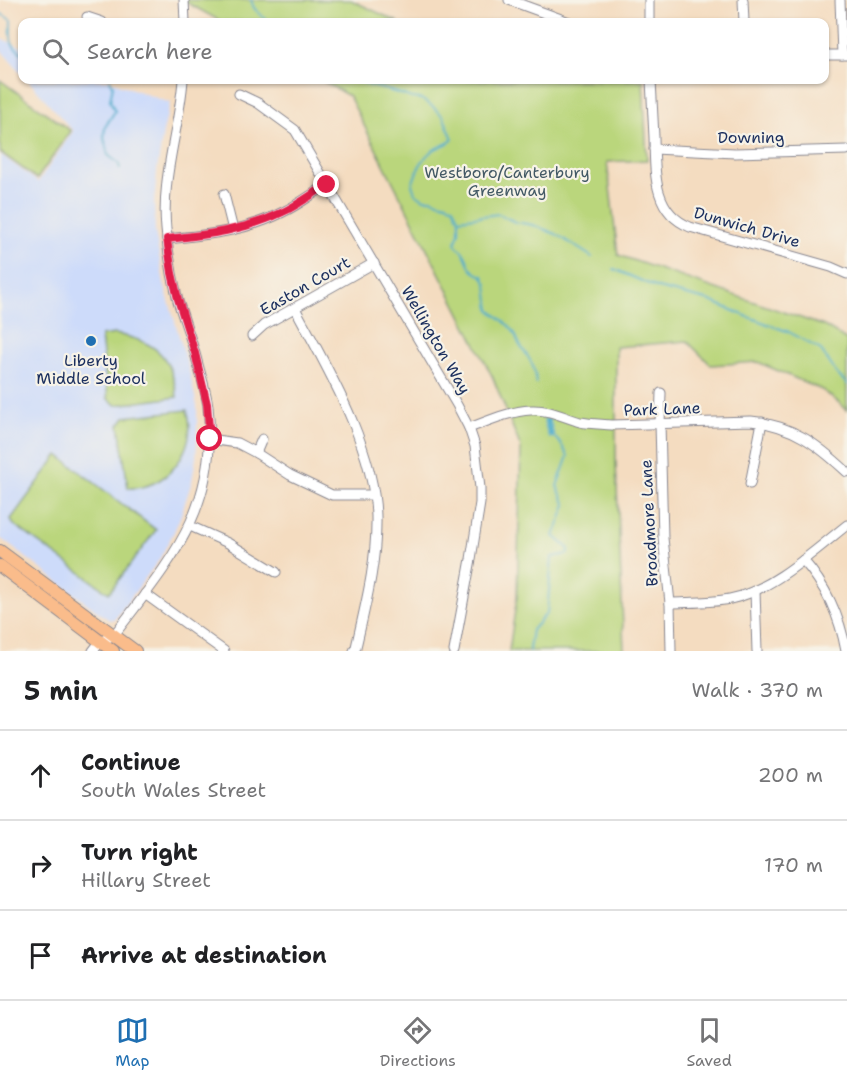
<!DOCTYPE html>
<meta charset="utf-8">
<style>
body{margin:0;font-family:"Shantell Sans",sans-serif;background:#f2f2f2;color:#202124}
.stop{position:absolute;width:18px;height:18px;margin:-14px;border:4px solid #e11d48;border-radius:50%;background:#fff}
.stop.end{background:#e11d48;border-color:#fff;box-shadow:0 2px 6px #0008}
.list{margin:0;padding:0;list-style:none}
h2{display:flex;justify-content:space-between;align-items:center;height:78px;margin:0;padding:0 24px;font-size:26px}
h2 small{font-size:20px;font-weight:400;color:#757577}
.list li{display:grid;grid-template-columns:39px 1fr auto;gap:18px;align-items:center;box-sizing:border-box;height:90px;padding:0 24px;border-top:2px solid #e0e0e0}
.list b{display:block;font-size:22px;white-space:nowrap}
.list p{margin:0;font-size:20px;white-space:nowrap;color:#757577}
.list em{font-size:20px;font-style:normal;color:#757577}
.icon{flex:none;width:33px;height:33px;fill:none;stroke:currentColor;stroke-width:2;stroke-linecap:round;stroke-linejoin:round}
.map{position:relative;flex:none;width:847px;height:651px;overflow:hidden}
.search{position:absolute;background:#fff;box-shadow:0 2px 4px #0004;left:18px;right:18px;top:18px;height:66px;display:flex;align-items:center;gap:15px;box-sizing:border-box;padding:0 21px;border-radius:12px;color:#757577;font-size:22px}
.sheet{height:348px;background:#fff}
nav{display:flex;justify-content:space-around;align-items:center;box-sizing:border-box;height:84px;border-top:2px solid #e0e0e0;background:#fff;font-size:16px;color:#757577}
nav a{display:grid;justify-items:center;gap:3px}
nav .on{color:#1f6fb2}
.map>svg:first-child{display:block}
.built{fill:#cddbfa}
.green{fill:#bad67b;stroke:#6a826c;stroke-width:1.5}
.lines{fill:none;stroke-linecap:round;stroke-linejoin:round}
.stream{stroke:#4daccb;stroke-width:2}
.canal{stroke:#4daccb;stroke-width:7}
.minor-casing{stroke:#88868f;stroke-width:11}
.major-casing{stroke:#88868f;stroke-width:14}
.minor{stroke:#fff;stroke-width:9}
.major{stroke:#fabc8b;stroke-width:12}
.route{stroke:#e11d48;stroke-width:8}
.poi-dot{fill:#1f6fb2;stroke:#f7f3e8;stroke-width:2}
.labels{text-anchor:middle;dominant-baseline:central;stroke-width:4.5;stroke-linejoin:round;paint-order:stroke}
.street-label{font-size:16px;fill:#1b2f5e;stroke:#f7f3e8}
.park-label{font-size:16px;fill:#435965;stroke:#f7f3e8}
.poi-label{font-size:16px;fill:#1b2f5e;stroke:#f7f3e8}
</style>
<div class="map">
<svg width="847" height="651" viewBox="0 0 847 651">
<rect width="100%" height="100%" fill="#f7f3e8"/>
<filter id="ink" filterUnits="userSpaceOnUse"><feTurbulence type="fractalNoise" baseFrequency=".0167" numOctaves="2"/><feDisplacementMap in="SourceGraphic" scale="12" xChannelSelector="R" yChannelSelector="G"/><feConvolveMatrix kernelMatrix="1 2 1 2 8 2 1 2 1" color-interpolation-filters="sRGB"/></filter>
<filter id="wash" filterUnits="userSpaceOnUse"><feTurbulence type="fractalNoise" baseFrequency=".008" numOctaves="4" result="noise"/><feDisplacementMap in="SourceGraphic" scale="24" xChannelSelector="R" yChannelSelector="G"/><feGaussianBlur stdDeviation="1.35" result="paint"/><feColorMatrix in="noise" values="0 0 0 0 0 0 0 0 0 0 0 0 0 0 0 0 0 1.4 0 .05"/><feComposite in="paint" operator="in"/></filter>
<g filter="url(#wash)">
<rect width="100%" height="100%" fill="#f4dcc0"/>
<g class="built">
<polygon points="0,38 22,47 22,74 0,49"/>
<polygon points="28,80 108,80 170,103 163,132 157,170 154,202 155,231 164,284 189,370 197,406 197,439 196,457 192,481 181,515 174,532 159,560 115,619 109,620 0,538 0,154 38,182 73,131"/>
</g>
<g class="green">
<polygon points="182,0 351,0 398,22 222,22"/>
<polygon points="0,80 71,131 37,179 0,152"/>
<polygon points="321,80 643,80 647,160 607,162 618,255 824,326 847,340 847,411 842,405 822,390 758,362 711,365 687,341 616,347 616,463 624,651 509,651 517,597 521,448 493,378 349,96"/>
<path d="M115,334C156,341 172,356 177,397L116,405L108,399L101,336Z"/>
<path d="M187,410C197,442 176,479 142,487C138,488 133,488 128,488L119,425L125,417Z"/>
<polygon points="58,455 156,530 109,593 13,524 11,519"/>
</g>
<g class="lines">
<g class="stream">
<polyline points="251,0 254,8 267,21 292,21 296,22"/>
<path d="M0,13L11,20C11,36 8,44 22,53"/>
<polyline points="110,80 113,85 110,101 115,111 105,127 104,138 108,155 119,164 120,169"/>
<path d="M357,80L369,85L398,93L412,98L421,99L432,106L443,116L453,139C447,146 439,145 432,151C421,159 416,173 412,185L415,193L424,199H433L438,202L447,204L453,207L459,219V232L455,244C456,245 462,251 463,252C471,264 466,270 483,276L487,285L490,310C498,317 510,324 515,334C517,338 518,343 521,347C531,360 535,367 536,383"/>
<polyline points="459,219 499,214 515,222 533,225 556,234 592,257"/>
<polyline points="614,269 658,288 710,301 746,316 789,332 821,350 837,374 847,384"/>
<polyline points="530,651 529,649 532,630 547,613 552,557 568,554 569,549 554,536 566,505 557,486 568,456 559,441 551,435"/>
</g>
<polyline class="canal" points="547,421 551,435"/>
</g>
</g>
<g filter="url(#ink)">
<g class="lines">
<g class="minor-casing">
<g id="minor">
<polyline points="184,0 185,22"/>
<polyline points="509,0 569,22"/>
<polyline points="649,0 649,22"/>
<polyline points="743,0 744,22"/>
<polyline points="840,0 842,55"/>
<polyline points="87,17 102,22"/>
<polyline points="824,55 847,55"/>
<path d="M651,80C652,99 653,118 654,137C655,170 652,212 690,227L831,267L847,274"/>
<polyline points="239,94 258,103 295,130 457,405 469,428 475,446 480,488 480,503 471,559 454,651"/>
<polyline points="654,149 735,153 847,150"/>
<polyline points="224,194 233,230"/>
<path d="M167,239C208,235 246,231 283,212C298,205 312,194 327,185"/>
<path d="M295,308C327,368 374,446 376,516C377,561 366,603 356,647L354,651"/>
<polyline points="252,336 264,325 374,263"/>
<polyline points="661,393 660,423 663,538 670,603 671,651"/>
<path d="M469,428C488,421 510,411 531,410C549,409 563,417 580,422C591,424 601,424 612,425L751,421C792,425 817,444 847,472"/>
<polyline points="209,439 237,443 256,453 290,475 332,495 373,495"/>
<polyline points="256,453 262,439"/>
<polyline points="750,484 762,422"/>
<polyline points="190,526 228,543 276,572"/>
<path d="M803,560C826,586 840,617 846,651"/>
<polyline points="755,591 757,651"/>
<polyline points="145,594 224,651"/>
<path d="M670,603C689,602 710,603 730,599C771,591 814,551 847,525"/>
<path d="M93,651L100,642L114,635C171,560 219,508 208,406C206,390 200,373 196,357C191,338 184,320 178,301C172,277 168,253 166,229C161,178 179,130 183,80"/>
</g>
</g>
<g class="major-casing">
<g id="major">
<polyline points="0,551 135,651"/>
<polyline points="0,566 113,651"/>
</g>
</g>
<use href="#minor" class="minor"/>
<use href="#major" class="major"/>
</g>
</g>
<g class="lines" filter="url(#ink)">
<path class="route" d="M210,439L207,404L195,353L178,299L172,273L167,239C208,235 246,230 283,212C298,205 312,194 327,185"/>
</g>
<circle class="poi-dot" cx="91" cy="341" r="6"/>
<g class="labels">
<g class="street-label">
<text x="751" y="137">Downing</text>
<text transform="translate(747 227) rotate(16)">Dunwich Drive</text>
<text transform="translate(305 286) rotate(-30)">Easton Court</text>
<text transform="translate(436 340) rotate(60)">Wellington Way</text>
<text transform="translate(662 409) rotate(-2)">Park Lane</text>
<text transform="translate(649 523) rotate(-93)">Broadmore Lane</text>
</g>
<g class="park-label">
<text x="507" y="172">Westboro/Canterbury<tspan x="507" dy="18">Greenway</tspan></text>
</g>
<g class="poi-label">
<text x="91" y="360">Liberty<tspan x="91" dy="18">Middle School</tspan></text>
</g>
</g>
</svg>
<div class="stop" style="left:210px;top:439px"></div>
<div class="stop end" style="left:327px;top:185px"></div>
<div class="search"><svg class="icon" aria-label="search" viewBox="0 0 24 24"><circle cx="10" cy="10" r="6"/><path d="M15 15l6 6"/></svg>Search here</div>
</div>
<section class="sheet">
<h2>5 min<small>Walk · 370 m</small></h2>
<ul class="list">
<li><svg class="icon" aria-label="ahead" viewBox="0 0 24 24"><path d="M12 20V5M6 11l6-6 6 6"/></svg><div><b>Continue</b><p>South Wales Street</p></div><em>200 m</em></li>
<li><svg class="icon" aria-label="right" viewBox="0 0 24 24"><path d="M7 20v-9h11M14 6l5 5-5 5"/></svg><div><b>Turn right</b><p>Hillary Street</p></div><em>170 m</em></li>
<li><svg class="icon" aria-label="arrive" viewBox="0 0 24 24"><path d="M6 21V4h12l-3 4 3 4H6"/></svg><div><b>Arrive at destination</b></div></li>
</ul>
</section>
<nav>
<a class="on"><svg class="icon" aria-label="map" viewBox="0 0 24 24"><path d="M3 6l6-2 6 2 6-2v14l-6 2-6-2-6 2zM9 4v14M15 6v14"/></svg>Map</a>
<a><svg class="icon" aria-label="directions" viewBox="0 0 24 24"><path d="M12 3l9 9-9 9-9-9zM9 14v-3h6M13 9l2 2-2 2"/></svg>Directions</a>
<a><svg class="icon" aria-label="saved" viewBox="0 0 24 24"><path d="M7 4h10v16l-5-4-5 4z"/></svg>Saved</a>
</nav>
